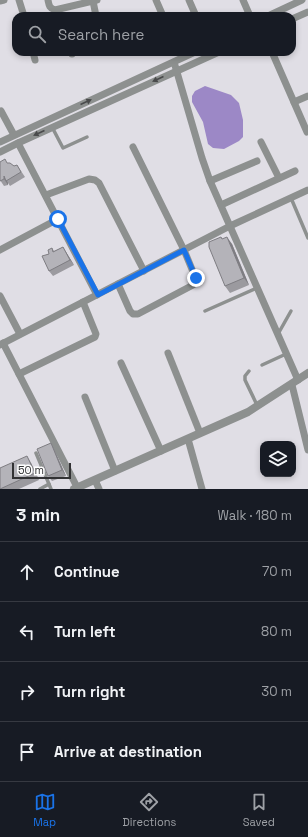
<!DOCTYPE html>
<meta charset="utf-8">
<style>
body{margin:0;font-family:"Space Grotesk",sans-serif;background:#242831;color:#f1f3f6}
.controls{position:absolute;right:12px;bottom:12px;display:grid;overflow:hidden;border-radius:8px;box-shadow:0 2px 6px #0003}
.controls button{width:36px;height:36px;display:grid;place-items:center;padding:0;border:0;border-bottom:1px solid #363941;background:#171b24;color:#f1f3f6;font:20px sans-serif}
.scale{position:absolute;left:12px;bottom:10px;width:59px;box-sizing:border-box;padding-left:4px;border:2px solid #323234;border-top:0;font-size:11px;line-height:14px;white-space:nowrap;color:#323234;-webkit-text-stroke:3px #fff;paint-order:stroke}
.stop{position:absolute;width:12px;height:12px;margin:-9px;border:3px solid #1a73e8;border-radius:50%;background:#fff}
.stop.end{background:#1a73e8;border-color:#fff;box-shadow:0 1px 4px #0008}
.list{margin:0;padding:0;list-style:none}
h2{display:flex;justify-content:space-between;align-items:center;height:52px;margin:0;padding:0 16px;font-size:17px}
h2 small{font-size:13px;font-weight:400;color:#9ea1a6}
.list li{display:grid;grid-template-columns:26px 1fr auto;gap:12px;align-items:center;box-sizing:border-box;height:60px;padding:0 16px;border-top:1px solid #363941}
.list b{display:block;font-size:15px;white-space:nowrap}
.list em{font-size:13px;font-style:normal;color:#9ea1a6}
.icon{flex:none;width:22px;height:22px;fill:none;stroke:currentColor;stroke-width:2;stroke-linecap:round;stroke-linejoin:round}
.map{position:relative;flex:none;width:308px;height:489px;overflow:hidden}
.search{position:absolute;background:#171b24;box-shadow:0 2px 6px #0003;left:12px;right:12px;top:12px;height:44px;display:flex;align-items:center;gap:10px;box-sizing:border-box;padding:0 14px;border-radius:12px;color:#9ea1a6;font-size:15px}
.sheet{height:292px;background:#171b24}
nav{display:flex;justify-content:space-around;align-items:center;box-sizing:border-box;height:56px;border-top:1px solid #363941;background:#171b24;font-size:11px;color:#9ea1a6}
nav a{display:grid;justify-items:center;gap:2px}
nav .on{color:#1a73e8}
.map>svg:first-child{display:block}
.water{fill:#9c88c6}
.lines{fill:none;stroke-linecap:round;stroke-linejoin:round}
.service{stroke:#8d908f;stroke-width:3.5}
.minor{stroke:#8d908f;stroke-width:7}
.tertiary{stroke:#8d908f;stroke-width:8}
.wall{fill:#9b9a9f}
.shaded-wall{fill:#7e7d82}
.building{fill:#b4b3b9;stroke:#7e7d82}
.oneway{fill:#494a4b}
.route{stroke:#1a73e8;stroke-width:5}
</style>
<div class="map">
<svg width="308" height="489" viewBox="0 0 308 489">
<rect width="100%" height="100%" fill="#e0dee5"/>
<polygon class="water" points="205,86 231,95 239,103 243,120 243,137 239,141 224,149 213,148 208,144 203,122 192,102 192,96 195,91"/>
<g class="lines">
<g class="service">
<polyline points="52,127 63,148 87,137"/>
<polyline points="291,198 308,238"/>
<polyline points="205,311 257,288"/>
<polyline points="278,334 291,311"/>
<polyline points="262,365 286,354"/>
<polyline points="249,371 245,376 245,380 257,405"/>
<polyline points="36,453 51,489"/>
<polyline points="40,489 49,484"/>
</g>
<g class="minor">
<polyline points="19,0 24,16"/>
<path d="M48,0C49,5 49,8 55,10L97,0"/>
<polyline points="156,0 163,16"/>
<polyline points="189,0 196,16"/>
<polyline points="243,0 250,16"/>
<polyline points="0,1 4,0"/>
<polyline points="93,1 96,16"/>
<polyline points="268,16 302,0"/>
<polyline points="292,19 308,12"/>
<polyline points="33,52 35,60"/>
<polyline points="72,52 72,54"/>
<polyline points="272,52 307,132"/>
<polyline points="174,62 202,158 210,181 298,380"/>
<polyline points="294,102 308,96"/>
<polyline points="1,111 14,135"/>
<polyline points="0,142 195,52"/>
<polyline points="261,142 279,178"/>
<polyline points="18,143 97,295"/>
<polyline points="0,152 18,143 219,52"/>
<polyline points="210,181 257,161"/>
<polyline points="46,195 89,179 95,180 99,183 144,271"/>
<polyline points="221,205 295,171"/>
<polyline points="0,250 58,219"/>
<polyline points="118,284 130,311 133,314 138,314 193,285 195,283 196,279 184,250 133,147"/>
<polyline points="0,296 20,334"/>
<polyline points="3,343 77,487"/>
<polyline points="0,345 230,226 308,190"/>
<polyline points="168,353 200,433"/>
<polyline points="121,363 161,451"/>
<polyline points="19,374 95,337 96,334 83,302"/>
<polyline points="292,385 308,450"/>
<polyline points="85,397 115,471"/>
<polyline points="188,439 202,489"/>
<polyline points="95,480 99,489"/>
</g>
<polyline class="tertiary" points="74,489 248,412 308,373"/>
</g>
<g class="wall">
<polygon points="8,163 14,166 17,165 25,177 10,186 8,183 8,185 4,186 0,180"/>
<polygon points="221,237 222,239 232,244 249,285 230,293 225,286"/>
<polygon points="63,247 66,252 74,265 53,276 49,271 49,254 52,248 54,251"/>
<polygon points="51,443 54,449 66,476 52,481 48,476"/>
<polygon points="31,463 39,480 19,489 0,489"/>
</g>
<g class="shaded-wall">
<polygon points="4,176 8,183 8,185 4,179"/>
<polygon points="227,237 232,244 249,285 244,278"/>
<polygon points="63,247 66,252 74,265 70,260"/>
<polygon points="51,443 54,449 66,476 62,470"/>
<polygon points="27,456 31,463 39,480 35,473"/>
</g>
<g class="building">
<polygon points="5,159 7,163 10,163 14,166 17,165 21,172 6,181 4,176 4,179 0,181 0,162"/>
<polygon points="221,237 222,239 227,237 244,278 225,286 209,247 209,242"/>
<polygon points="63,247 70,260 49,271 42,256 49,254 48,250 52,248 53,252"/>
<polygon points="51,443 62,470 48,476 37,449"/>
<polygon points="27,456 35,473 0,489 0,468"/>
</g>
<defs><path id="oneway-solid" d="M-6-.8H1V-3.2L6.5 0L1 3.2V.8H-6Z"/></defs>
<g class="oneway">
<use href="#oneway-solid" transform="translate(158 79) rotate(156)"/>
<use href="#oneway-solid" transform="translate(86 102) rotate(-24)"/>
<use href="#oneway-solid" transform="translate(39 133) rotate(156)"/>
</g>
<g class="lines">
<polyline class="route" points="58,219 98,295 184,250 196,278"/>
</g>
</svg>
<div class="controls">
<button><svg class="icon" aria-label="layers" viewBox="0 0 24 24"><path d="M12 4l9 5-9 5-9-5zM3 14l9 5 9-5"/></svg></button>
</div>
<div class="scale">50 m</div>
<div class="stop" style="left:58px;top:219px"></div>
<div class="stop end" style="left:196px;top:278px"></div>
<div class="search"><svg class="icon" aria-label="search" viewBox="0 0 24 24"><circle cx="10" cy="10" r="6"/><path d="M15 15l6 6"/></svg>Search here</div>
</div>
<section class="sheet">
<h2>3 min<small>Walk · 180 m</small></h2>
<ul class="list">
<li><svg class="icon" aria-label="ahead" viewBox="0 0 24 24"><path d="M12 20V5M6 11l6-6 6 6"/></svg><div><b>Continue</b></div><em>70 m</em></li>
<li><svg class="icon" aria-label="left" viewBox="0 0 24 24"><path d="M17 20v-9H6M10 6l-5 5 5 5"/></svg><div><b>Turn left</b></div><em>80 m</em></li>
<li><svg class="icon" aria-label="right" viewBox="0 0 24 24"><path d="M7 20v-9h11M14 6l5 5-5 5"/></svg><div><b>Turn right</b></div><em>30 m</em></li>
<li><svg class="icon" aria-label="arrive" viewBox="0 0 24 24"><path d="M6 21V4h12l-3 4 3 4H6"/></svg><div><b>Arrive at destination</b></div></li>
</ul>
</section>
<nav>
<a class="on"><svg class="icon" aria-label="map" viewBox="0 0 24 24"><path d="M3 6l6-2 6 2 6-2v14l-6 2-6-2-6 2zM9 4v14M15 6v14"/></svg>Map</a>
<a><svg class="icon" aria-label="directions" viewBox="0 0 24 24"><path d="M12 3l9 9-9 9-9-9zM9 14v-3h6M13 9l2 2-2 2"/></svg>Directions</a>
<a><svg class="icon" aria-label="saved" viewBox="0 0 24 24"><path d="M7 4h10v16l-5-4-5 4z"/></svg>Saved</a>
</nav>
